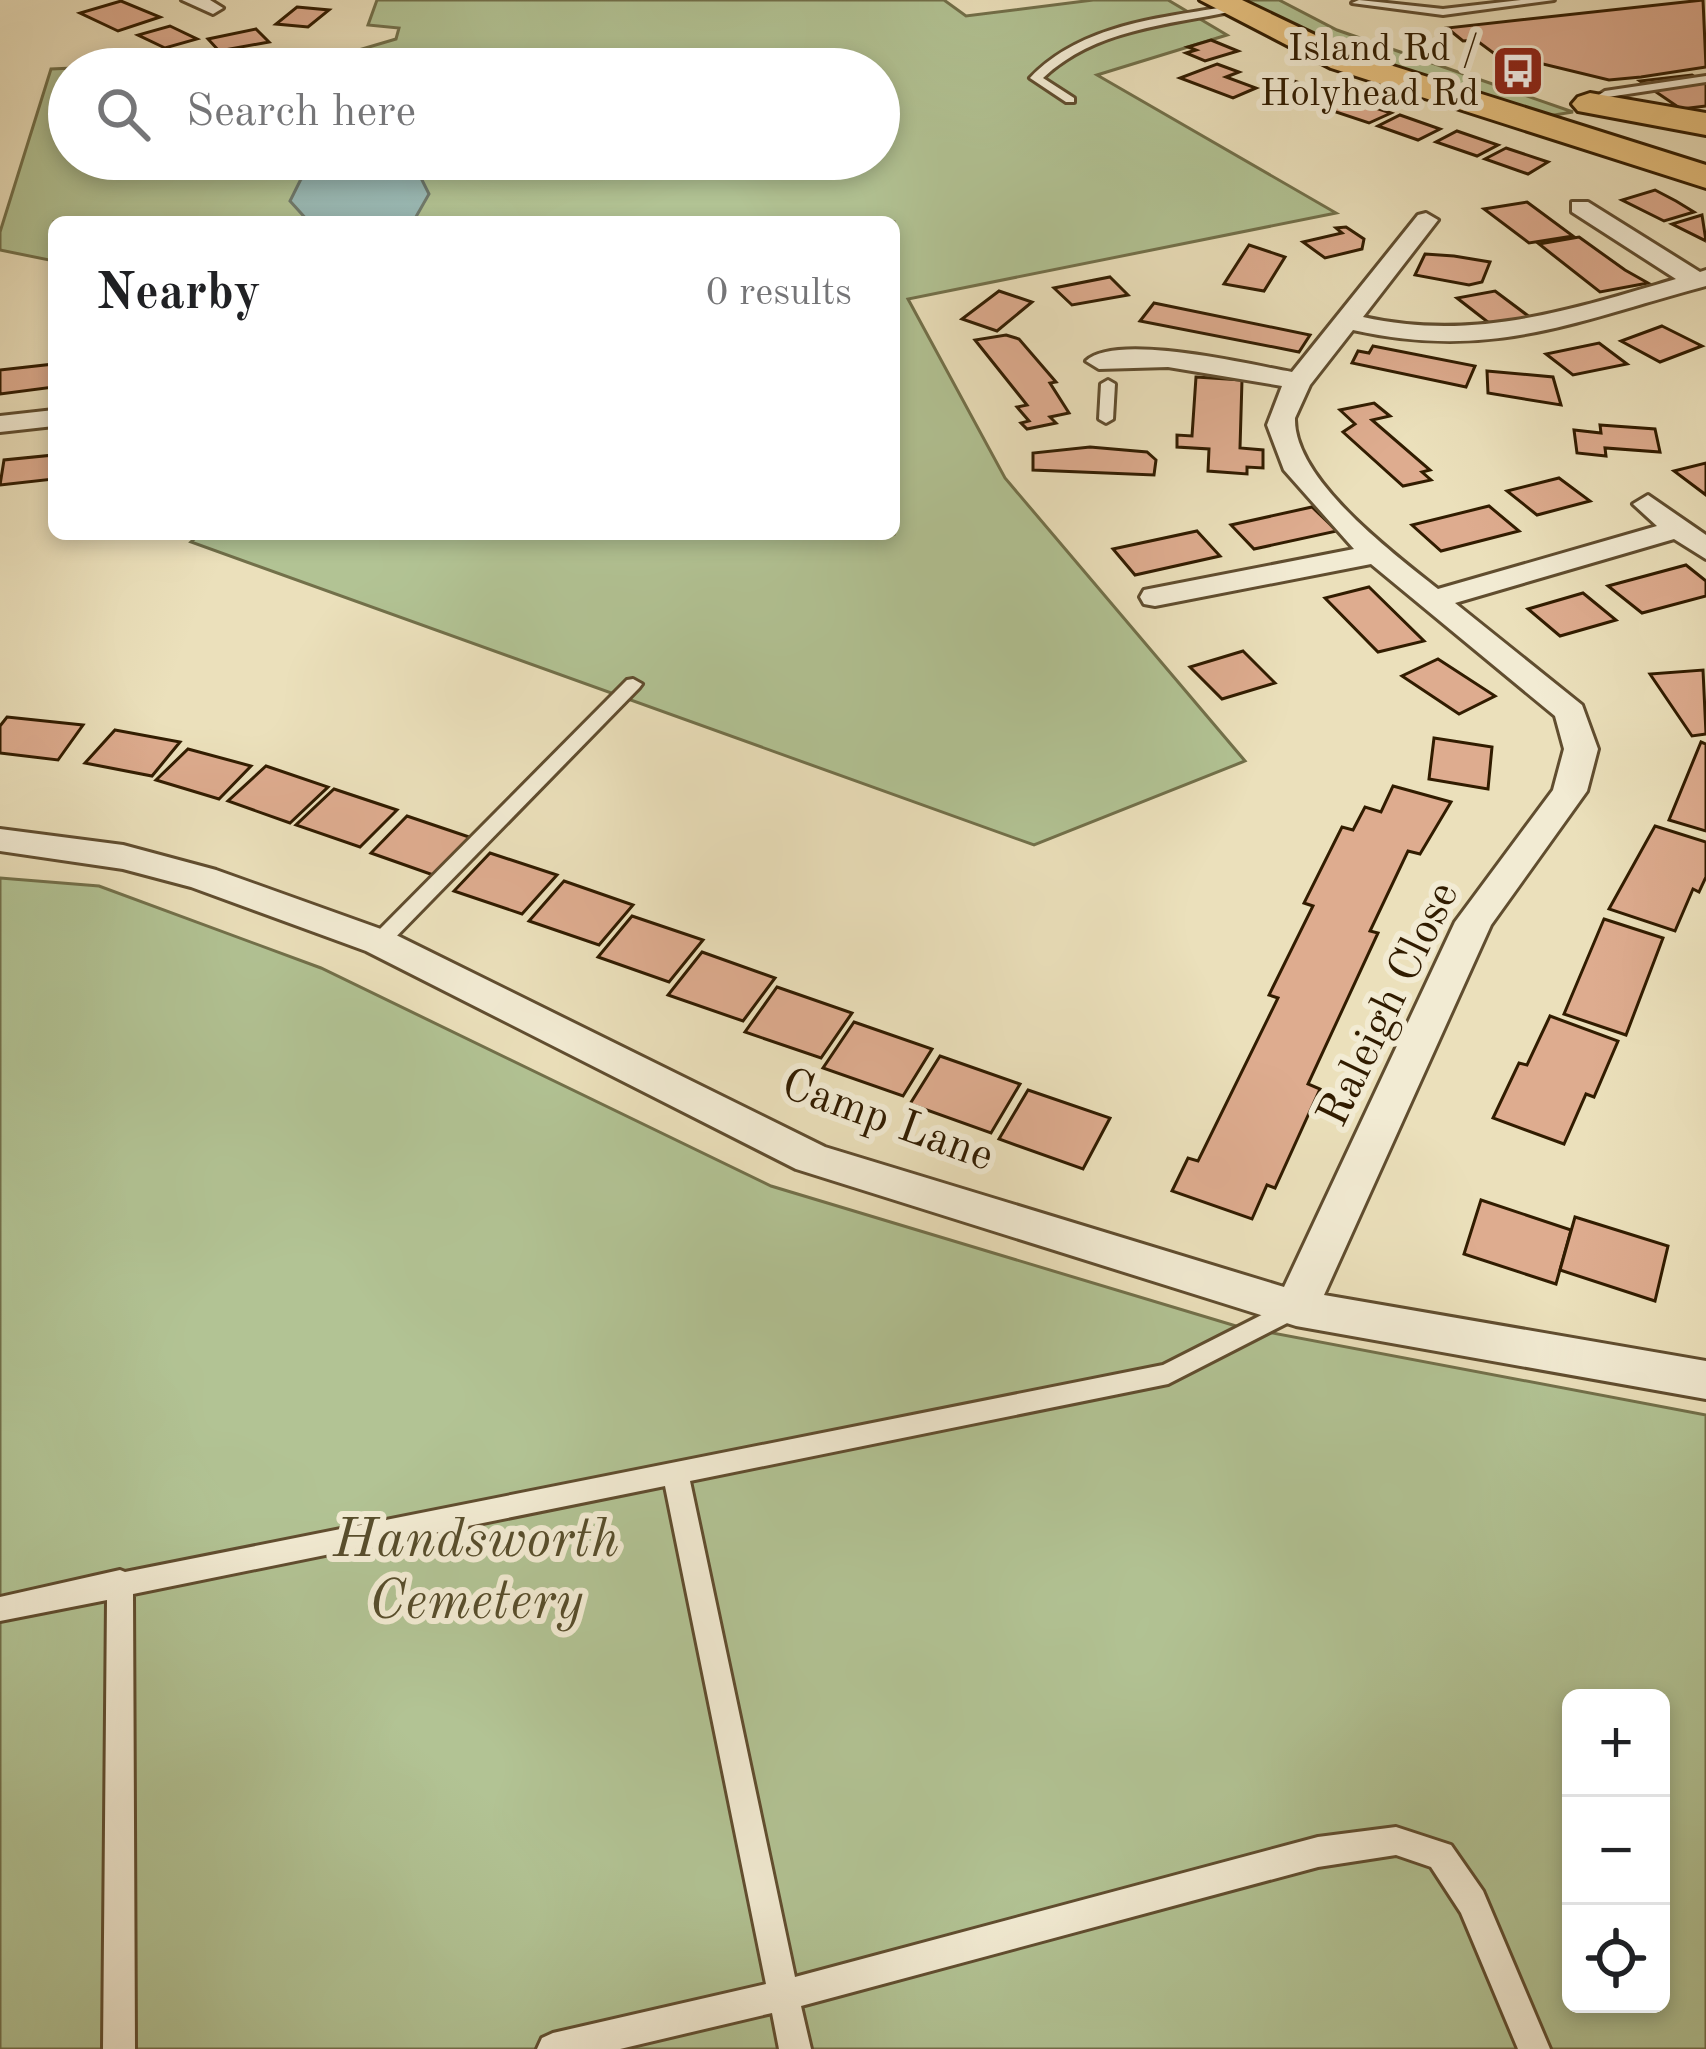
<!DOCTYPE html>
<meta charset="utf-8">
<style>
body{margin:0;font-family:"Old Standard TT",serif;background:#f6f6f6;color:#202124}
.controls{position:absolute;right:36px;bottom:36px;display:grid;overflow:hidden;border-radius:18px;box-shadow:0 6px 18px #0003}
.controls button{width:108px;height:108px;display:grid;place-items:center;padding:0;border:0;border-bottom:3px solid #e0e0e0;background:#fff;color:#202124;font:60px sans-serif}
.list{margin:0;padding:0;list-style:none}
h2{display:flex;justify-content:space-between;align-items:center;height:156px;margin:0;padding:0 48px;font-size:51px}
h2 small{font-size:39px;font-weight:400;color:#757577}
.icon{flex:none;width:66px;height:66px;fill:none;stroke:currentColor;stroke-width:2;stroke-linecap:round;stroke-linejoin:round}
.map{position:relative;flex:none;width:1706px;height:2049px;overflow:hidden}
.search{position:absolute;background:#fff;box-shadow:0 6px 18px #0003;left:48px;top:48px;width:852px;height:132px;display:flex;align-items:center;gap:30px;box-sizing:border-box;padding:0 42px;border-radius:66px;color:#757577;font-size:45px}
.panel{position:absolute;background:#fff;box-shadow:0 6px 18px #0003;left:48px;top:216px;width:852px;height:324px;border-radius:18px}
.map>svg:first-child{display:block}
.green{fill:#b2c394;stroke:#72704a;stroke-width:3;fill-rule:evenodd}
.water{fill:#9abbb7;stroke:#707b6e;stroke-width:3}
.building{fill:#deac8f;stroke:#311c00;stroke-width:3}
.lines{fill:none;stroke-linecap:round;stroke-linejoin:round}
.lane-casing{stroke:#604d2f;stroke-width:6}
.street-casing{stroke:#604d2f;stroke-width:6}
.primary-casing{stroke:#311c00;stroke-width:6}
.lane{fill:#f2ebd3;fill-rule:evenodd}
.street{fill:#f2ebd3;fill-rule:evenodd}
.primary{fill:#e6c07e;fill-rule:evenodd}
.labels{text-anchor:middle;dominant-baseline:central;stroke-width:12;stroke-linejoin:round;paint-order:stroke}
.far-poi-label{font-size:39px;fill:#311c00;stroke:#f2ebd3;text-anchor:end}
.street-label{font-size:45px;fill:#311c00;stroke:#f2ebd3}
.near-park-label{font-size:54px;font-style:italic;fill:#584e2c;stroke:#f2ebd3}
</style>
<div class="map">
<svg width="1706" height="2049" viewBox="0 0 1706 2049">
<rect width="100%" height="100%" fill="#ebe0bb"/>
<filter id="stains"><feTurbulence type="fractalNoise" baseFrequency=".00167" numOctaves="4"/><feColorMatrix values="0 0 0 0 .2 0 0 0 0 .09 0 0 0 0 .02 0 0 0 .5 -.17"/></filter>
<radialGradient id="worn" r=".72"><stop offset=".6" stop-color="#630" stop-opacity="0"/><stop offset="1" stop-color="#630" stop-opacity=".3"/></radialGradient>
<g class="green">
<path d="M377,0H944L966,16L1093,0H1168L1227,35L1097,75L1336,213L908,299L1005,478L1245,761L1034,845L191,542L200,534H894V222H54V261L0,250V232L51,69L335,57L396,39L399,28L368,25ZM69,69H879V159H69Z"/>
<polygon points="1229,0 1279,0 1337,30 1573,112 1548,116 1340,56"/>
<path d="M0,878L99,886L321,968L771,1186L1236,1326L1706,1415V2049H0ZM1571,1698H1661V2004H1571Z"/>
</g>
<polygon class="water" points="354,159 412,160 429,194 413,222 309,222 290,201 301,179"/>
<g class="building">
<polygon points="1703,0 1706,67 1641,77 1609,80 1539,63 1511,66 1476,40 1463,41 1447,28"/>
<polygon points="121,1 160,17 118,31 80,13"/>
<polygon points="297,7 329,10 308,27 276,24"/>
<polygon points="170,26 197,39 165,48 138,35"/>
<polygon points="256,29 269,42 219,51 208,39"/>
<polygon points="1211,40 1238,51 1205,61 1186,53 1196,50 1188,47"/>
<polygon points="1217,64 1239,72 1226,77 1256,88 1233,98 1180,78"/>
<polygon points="1692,75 1706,84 1706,106 1681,109 1640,81"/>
<polygon points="1288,79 1341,97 1320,107 1267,89"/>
<polygon points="1351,100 1391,113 1369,123 1330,110"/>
<polygon points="1400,115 1440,129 1418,140 1378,126"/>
<polygon points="1457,131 1498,145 1477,156 1436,142"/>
<polygon points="1506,148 1548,162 1528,174 1485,159"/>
<polygon points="1655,190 1676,201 1694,212 1664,221 1622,200"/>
<polygon points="1527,202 1573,236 1529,243 1484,209"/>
<polygon points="1702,215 1706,241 1672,224"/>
<polygon points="1346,227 1364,239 1362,249 1325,258 1303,242 1342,233 1336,228"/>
<polygon points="1579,237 1625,270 1648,283 1600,292 1539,244"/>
<polygon points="1249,245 1285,257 1264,291 1224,284"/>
<polygon points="1425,254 1454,256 1490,262 1482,282 1469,285 1415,275"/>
<polygon points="1110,277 1128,295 1072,305 1054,288"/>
<polygon points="999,291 1032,302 997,331 962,319"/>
<polygon points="1495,291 1535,321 1489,323 1457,298"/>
<polygon points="1154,303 1310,335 1299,352 1140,321"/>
<polygon points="1662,326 1702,346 1660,362 1621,341"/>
<polygon points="1006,335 1019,339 1056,382 1050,383 1069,413 1050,417 1056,423 1027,429 1021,423 1029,421 1017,407 1027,405 975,340"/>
<polygon points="1599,343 1627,364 1573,375 1546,354"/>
<polygon points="1373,346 1475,366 1466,387 1352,363 1358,351 1369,353"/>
<polygon points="54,364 54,387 0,394 0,370"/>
<polygon points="1487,371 1553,377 1561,405 1488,393"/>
<polygon points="1196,377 1242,380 1240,448 1263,450 1263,468 1247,467 1247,474 1208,471 1209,449 1177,447 1177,435 1192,436"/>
<polygon points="1374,403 1390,416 1372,420 1430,470 1422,472 1431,480 1403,486 1343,432 1355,424 1340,410"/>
<polygon points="1600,425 1655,429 1660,452 1605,448 1606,456 1577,453 1574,430 1601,433"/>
<polygon points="1090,447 1147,452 1156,460 1154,475 1033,470 1033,453"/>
<polygon points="54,455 54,479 0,485 4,460"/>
<polygon points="1706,463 1706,495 1674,471"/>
<polygon points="1559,478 1590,501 1537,515 1507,491"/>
<polygon points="1489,506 1519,531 1441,551 1412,525"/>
<polygon points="1312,507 1337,531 1254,549 1231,525"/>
<polygon points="1197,531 1220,556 1135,575 1113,549"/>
<polygon points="1686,565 1706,581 1706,596 1642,613 1608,586"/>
<polygon points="1369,587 1424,641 1378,652 1325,598"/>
<polygon points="1583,593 1616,620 1560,636 1528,609"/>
<polygon points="1243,651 1275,683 1222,699 1190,667"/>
<polygon points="1438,659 1495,696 1459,714 1402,676"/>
<polygon points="1703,670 1706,734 1692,736 1650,674"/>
<polygon points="7,717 83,725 58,760 0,753 0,726"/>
<polygon points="115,730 180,742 152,776 85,763"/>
<polygon points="1434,738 1492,747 1488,789 1429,779"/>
<polygon points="1701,742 1706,744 1706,831 1669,820"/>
<polygon points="188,749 251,766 219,799 156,780"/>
<polygon points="266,766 328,787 290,823 228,801"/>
<polygon points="1393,786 1451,802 1420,854 1408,851 1370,931 1378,933 1308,1084 1320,1089 1275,1188 1267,1185 1252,1219 1172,1191 1188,1158 1198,1161 1278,998 1269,995 1313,906 1304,903 1342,827 1353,830 1365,807 1381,812"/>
<polygon points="334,789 397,810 360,847 296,825"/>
<polygon points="407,816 472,838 436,876 371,853"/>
<polygon points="1655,826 1706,842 1706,877 1699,892 1693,889 1675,931 1609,909"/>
<polygon points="490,853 557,875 522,914 454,891"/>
<polygon points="564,881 633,905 599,945 529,921"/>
<polygon points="632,916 703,940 669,982 598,957"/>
<polygon points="1604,919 1663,938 1626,1035 1564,1014"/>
<polygon points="702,952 775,978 743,1021 668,995"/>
<polygon points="777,987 852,1013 821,1058 745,1032"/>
<polygon points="1550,1016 1618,1041 1594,1097 1586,1094 1564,1144 1493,1118 1519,1063 1527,1065"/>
<polygon points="854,1022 932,1049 903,1096 823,1068"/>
<polygon points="940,1056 1020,1084 991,1133 910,1104"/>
<polygon points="1028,1090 1110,1118 1083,1169 999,1139"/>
<polygon points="1481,1200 1571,1230 1556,1284 1464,1254"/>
<polygon points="1575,1217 1668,1246 1655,1301 1560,1270"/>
</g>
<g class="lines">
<g class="lane-casing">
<g id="lane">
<polygon points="1359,0 1443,9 1521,0 1554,0 1443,15 1352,3"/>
<path d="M1230,6L1234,11C1167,25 1095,29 1043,78L1074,98V102H1066L1030,78C1081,24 1161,18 1230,6Z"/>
<polygon points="1706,76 1706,82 1608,97 1591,108 1585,104 1605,91"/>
<polygon points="1108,380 1115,384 1113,419 1106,423 1099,419 1101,384"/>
<polygon points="633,679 642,684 639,688 386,947 372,947 369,942 372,937 627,680"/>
<polygon points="1295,1298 1303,1301 1307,1308 1303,1315 1168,1384 690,1481 795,1977 1318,1837 1396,1827 1451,1845 1483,1891 1550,2049 1518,2049 1461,1913 1431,1867 1396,1855 1318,1867 801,2006 811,2049 779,2049 772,2013 620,2049 537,2049 542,2038 553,2033 766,1984 665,1486 133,1594 135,2049 103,2049 107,1600 0,1621 0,1597 120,1570 125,1572 1163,1365"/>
</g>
</g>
<g class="street-casing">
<g id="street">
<polygon points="182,0 210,0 223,8 213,14"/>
<path d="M1572,202H1588L1700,272L1706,270V286C1575,321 1492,361 1353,330L1310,385L1295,418C1293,479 1394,554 1438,589L1657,526L1633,504L1648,495L1706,535V559L1674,539L1455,603L1582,705L1598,749L1587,791L1491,925L1324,1295L1706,1361V1399L1296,1326L796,1169L366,951L191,887L123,869L0,851V829L123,845L216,870L392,933L825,1147L1284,1287L1455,922L1553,790L1564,749L1555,716L1371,564L1155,606L1144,604L1140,597L1144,590L1354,549L1284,470L1267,425L1282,386L1168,367L1099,369L1086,361C1116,332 1251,365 1292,372L1418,215L1426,213L1438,220L1363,317C1474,342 1570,310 1676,279L1572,212Z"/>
<polygon points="54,410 54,426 0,432 0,416"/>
</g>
</g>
<g class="primary-casing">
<g id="primary">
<polygon points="1200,0 1242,0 1355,54 1706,165 1706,188 1331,68"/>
<polygon points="1590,93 1706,113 1706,135 1578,111 1572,104 1578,97"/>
</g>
</g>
<use href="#lane" class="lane"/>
<use href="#street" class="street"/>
<use href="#primary" class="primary"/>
</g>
<defs>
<g id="bus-square" transform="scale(2.7)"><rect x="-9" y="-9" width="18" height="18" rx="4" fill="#8f2418" stroke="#f2ebd3"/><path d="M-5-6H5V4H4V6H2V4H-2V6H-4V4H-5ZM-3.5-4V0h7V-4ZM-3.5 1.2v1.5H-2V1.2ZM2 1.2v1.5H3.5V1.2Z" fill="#fff"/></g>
</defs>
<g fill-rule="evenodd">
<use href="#bus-square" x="1518" y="71"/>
</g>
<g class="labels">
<g class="far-poi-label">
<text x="1479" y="49">Island Rd /<tspan x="1479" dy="45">Holyhead Rd</tspan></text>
</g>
<g class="street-label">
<text transform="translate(1390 1005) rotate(-64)">Raleigh Close</text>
<text transform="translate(887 1122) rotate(20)">Camp Lane</text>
</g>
<g class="near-park-label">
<text x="476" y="1542">Handsworth<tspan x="476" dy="62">Cemetery</tspan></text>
</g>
</g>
<rect width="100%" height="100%" filter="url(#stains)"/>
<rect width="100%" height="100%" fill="url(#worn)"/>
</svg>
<div class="controls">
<button>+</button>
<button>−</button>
<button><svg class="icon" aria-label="locate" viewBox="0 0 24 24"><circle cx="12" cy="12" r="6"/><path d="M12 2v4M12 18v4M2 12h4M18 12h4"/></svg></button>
</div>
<div class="search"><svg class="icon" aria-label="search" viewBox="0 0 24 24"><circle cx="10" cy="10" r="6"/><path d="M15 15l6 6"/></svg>Search here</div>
<section class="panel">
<h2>Nearby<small>0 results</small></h2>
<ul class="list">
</ul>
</section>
</div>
